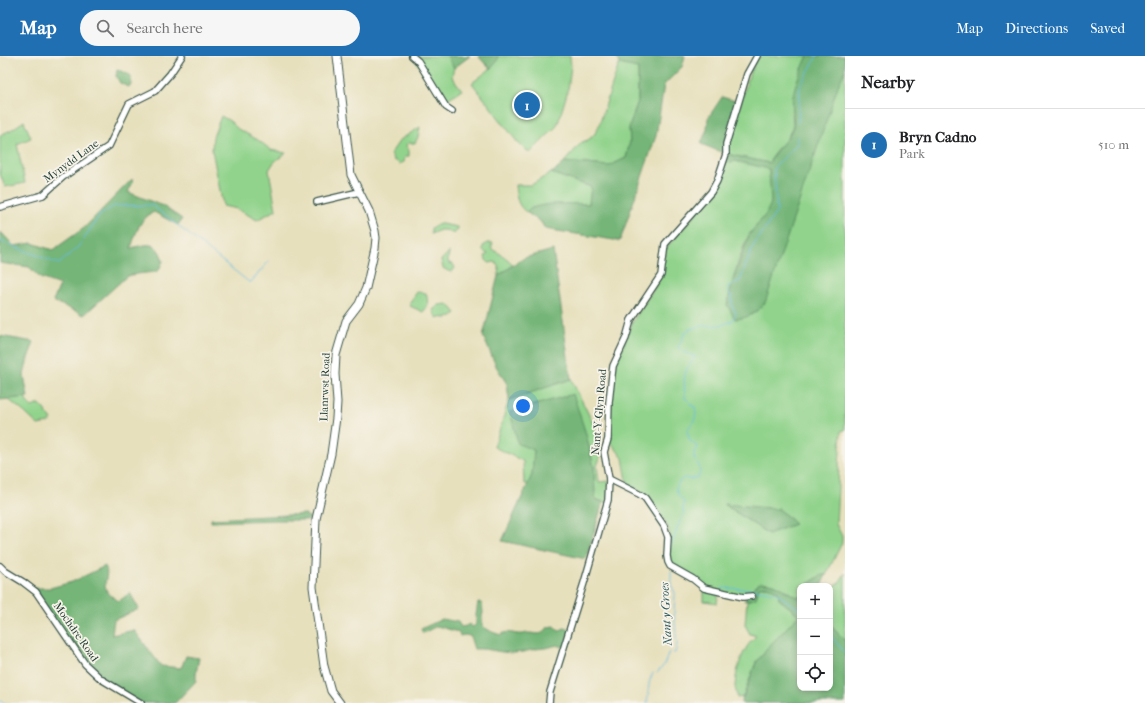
<!DOCTYPE html>
<meta charset="utf-8">
<style>
body{margin:0;font-family:"IM FELL French Canon",serif;background:#f6f6f6;color:#202124}
.controls{position:absolute;right:12px;bottom:12px;display:grid;overflow:hidden;border-radius:8px;box-shadow:0 2px 6px #0003}
.controls button{width:36px;height:36px;display:grid;place-items:center;padding:0;border:0;border-bottom:1px solid #e0e0e0;background:#fff;color:#202124;font:20px sans-serif}
.you{position:absolute;left:523px;top:350px;width:14px;height:14px;margin:-10px;border:3px solid #fff;border-radius:50%;background:#1a73e8;box-shadow:0 0 0 6px #1a73e833}
.badge{display:grid;place-items:center;width:26px;height:26px;border-radius:50%;background:#1f6fb2;color:#fff;font-size:13px;font-weight:700}
.pin{position:absolute;translate:-50% -50%;border:2px solid #fff;box-shadow:0 1px 4px #0006}
.list{margin:0;padding:0;list-style:none}
h2{display:flex;justify-content:space-between;align-items:center;height:52px;margin:0;padding:0 16px;font-size:17px}
h2 small{font-size:13px;font-weight:400;color:#757577}
.list li{display:grid;grid-template-columns:26px 1fr auto;gap:12px;align-items:center;box-sizing:border-box;height:72px;padding:0 16px;border-top:1px solid #e0e0e0}
.list b{display:block;font-size:15px;white-space:nowrap}
.list p{margin:0;font-size:13px;white-space:nowrap;color:#757577}
.list em{font-size:13px;font-style:normal;color:#757577}
.icon{flex:none;width:22px;height:22px;fill:none;stroke:currentColor;stroke-width:2;stroke-linecap:round;stroke-linejoin:round}
.map{position:relative;flex:none;width:845px;height:647px;overflow:hidden}
header{display:flex;align-items:center;gap:24px;box-sizing:border-box;height:56px;padding:0 20px;background:#1f6fb2;color:#fff}
header strong{font-size:19px}
nav{display:flex;gap:22px;margin-inline-start:auto;font-size:14px}
.search{width:280px;height:36px;background:#f6f6f6;display:flex;align-items:center;gap:10px;box-sizing:border-box;padding:0 14px;border-radius:22px;color:#757577;font-size:15px}
main{display:flex}
aside{flex:1;background:#fff}
.map>svg:first-child{display:block}
.green{fill:#91d38c;stroke:#588860;fill-rule:evenodd}
.forest{fill:#74b578;stroke:#4a7956}
.lines{fill:none;stroke-linecap:round;stroke-linejoin:round}
.stream{stroke:#62bbe0;stroke-width:1}
.minor-casing{stroke:#3d5549;stroke-width:8}
.major-casing{stroke:#3d5549;stroke-width:9}
.minor{stroke:#fff;stroke-width:5.5}
.major{stroke:#fff;stroke-width:7}
.labels{text-anchor:middle;dominant-baseline:central;stroke-width:3.5;stroke-linejoin:round;paint-order:stroke}
.street-label{font-size:11px;fill:#1f3d34;stroke:#f7f3e8}
.water-label{font-size:12px;font-style:italic;fill:#305c5f;stroke:#f7f3e8}
</style>
<header>
<strong>Map</strong>
<div class="search"><svg class="icon" aria-label="search" viewBox="0 0 24 24"><circle cx="10" cy="10" r="6"/><path d="M15 15l6 6"/></svg>Search here</div>
<nav><a>Map</a><a>Directions</a><a>Saved</a></nav>
</header>
<main>
<div class="map">
<svg width="845" height="647" viewBox="0 0 845 647">
<rect width="100%" height="100%" fill="#f7f3e8"/>
<filter id="ink" filterUnits="userSpaceOnUse"><feTurbulence type="fractalNoise" baseFrequency=".025" numOctaves="2"/><feDisplacementMap in="SourceGraphic" scale="8" xChannelSelector="R" yChannelSelector="G"/><feConvolveMatrix kernelMatrix="1 2 1 2 8 2 1 2 1" color-interpolation-filters="sRGB"/></filter>
<filter id="wash" filterUnits="userSpaceOnUse"><feTurbulence type="fractalNoise" baseFrequency=".012" numOctaves="4" result="noise"/><feDisplacementMap in="SourceGraphic" scale="16" xChannelSelector="R" yChannelSelector="G"/><feGaussianBlur stdDeviation="0.9" result="paint"/><feColorMatrix in="noise" values="0 0 0 0 0 0 0 0 0 0 0 0 0 0 0 0 0 1.4 0 .05"/><feComposite in="paint" operator="in"/></filter>
<g filter="url(#wash)">
<rect width="100%" height="100%" fill="#e7e0bd"/>
<g class="green">
<polygon points="412,0 470,0 454,11 452,21 462,34 444,45"/>
<polygon points="478,0 570,0 571,10 568,34 559,64 556,71 530,97 518,87 472,27 490,13"/>
<polygon points="759,0 808,0 798,23 792,56 793,69 787,83 776,94 769,107 727,98 728,89 751,13 753,14 753,10"/>
<polygon points="619,8 638,12 638,45 629,72 630,86 626,102 609,110 564,106 582,86 588,84 594,79 598,72"/>
<path d="M845,14V374L841,375L836,468L842,480V487L826,519C816,519 810,530 800,530V538L798,542C788,536 771,522 758,528C753,530 749,537 746,541L719,535L717,547L704,545V532L668,506C669,496 671,485 669,475C667,466 651,445 644,439C640,434 634,432 628,430L623,402L609,384L611,344L614,312L633,265L657,228L667,191L708,143L715,134L725,107L735,105L769,112C768,124 773,134 771,146C770,161 754,169 748,181C738,203 732,226 727,249ZM725,449L779,453L795,468L768,478Z"/>
<polygon points="221,60 230,65 238,73 258,84 271,94 286,97 274,106 269,114 276,154 257,164 237,153 223,150 212,94 213,81"/>
<polygon points="24,65 31,82 17,88 25,127 5,131 0,118 0,79 11,74"/>
<polygon points="420,71 418,81 415,87 408,87 406,89 409,95 409,100 405,101 404,106 399,108 396,105 393,104 391,97 400,84"/>
<path d="M551,117L591,131L589,148H566L530,152L526,156C517,149 516,141 515,129H531Z"/>
<polygon points="437,168 442,168 458,171 458,173 454,178 446,174 440,174 431,178 431,172"/>
<path d="M488,187H493L491,192L493,194C497,195 511,205 513,209L498,220L499,211L495,206L489,207L486,204L485,200L488,198L483,195V190Z"/>
<polygon points="449,196 448,205 449,207 453,208 455,212 452,216 448,215 443,212 441,204"/>
<path d="M417,236L426,237C428,245 429,250 423,256L410,250V246Z"/>
<polygon points="448,248 456,257 451,261 446,262 436,261 433,254 439,249"/>
<polygon points="571,323 591,363 603,394 597,410 599,426 609,425 607,447 595,443 594,412 586,378 534,394 532,419 528,429 524,427 523,405 494,391 509,344"/>
<polygon points="25,341 27,346 32,351 40,348 52,364 48,367 38,369 24,356 8,343"/>
<polygon points="845,517 845,585 830,569 830,559 834,543 830,532 839,527"/>
<path d="M768,530L778,536L779,543L799,559L756,606L743,641L737,642C737,638 735,633 735,630C736,613 743,591 756,580L750,578L745,569L747,544H751L757,539L758,534L759,531Z"/>
</g>
<g class="forest">
<polygon points="447,0 470,0 454,12"/>
<polygon points="478,0 498,0 498,3 491,13"/>
<path d="M616,0H685L682,11L664,29L656,80L620,185L545,173L541,166L526,156C537,145 573,148 589,148L591,131L551,117L559,112L564,106L609,110L626,102L630,86L629,72L638,45V12L619,8Z"/>
<path d="M808,0H845V14L838,30L765,247C755,257 750,262 735,263L727,249L733,225L749,179L766,158L771,147L769,113L735,105L723,108L726,98L701,88L707,73L708,62L722,41L736,45L726,98L769,107C775,93 788,85 793,71C795,63 791,49 793,40C795,26 802,13 808,0Z"/>
<polygon points="117,14 127,17 131,21 131,29 128,31 120,27 116,20"/>
<path d="M132,123L133,126L128,136L163,150L182,163L178,169L154,156C139,163 136,177 131,192C148,188 157,184 163,205L159,214L155,216L137,218L127,220L84,259L53,245L60,229L40,222L29,211L0,207V175L14,190L32,187L53,194L84,172Z"/>
<polygon points="553,194 571,323 509,344 507,328 496,310 483,280 498,220 524,202"/>
<polygon points="0,280 34,286 28,302 24,319 28,341 0,344"/>
<polygon points="573,338 586,378 594,412 595,443 603,446 586,503 502,485 532,419 534,394 518,388 510,356"/>
<polygon points="724,448 779,453 795,468 768,478"/>
<polygon points="306,458 306,460 310,461 310,464 276,464 211,466 211,463"/>
<path d="M105,510C112,523 94,531 119,545L130,537L139,553L114,564L112,579L134,574L161,610L181,612L186,600L199,602L196,617V625L175,647H141L101,623L85,608L31,532H50L72,526Z"/>
<polygon points="822,519 826,519 821,530 805,530"/>
<polygon points="761,526 774,528 798,542 800,538 800,632 830,632 830,569 845,585 845,647 741,647 756,607 771,588 799,559 779,543 778,536 768,530 759,531 757,536 757,539 756,542 744,545 752,533"/>
<path d="M478,546L482,547L483,557L482,560V570L492,576L501,579C508,573 513,579 522,578C525,578 525,577 528,577C538,577 541,581 548,571L554,570L559,575L564,572L574,574L567,580L570,584L568,590L562,591C556,587 551,592 545,592C534,592 525,597 514,597C500,597 488,592 474,593L470,580L465,579L460,580L458,576L437,570L423,577L421,573L442,563L458,566L461,571L466,570L469,568L473,571L476,568V559Z"/>
</g>
<g class="lines">
<g class="stream">
<polyline points="798,67 800,30 817,0"/>
<polyline points="0,185 59,208 79,190 99,160 114,150 152,149 250,227 269,205"/>
<path d="M670,491C675,481 678,467 684,458L683,454L684,446L678,439L676,433L679,426L684,422L691,423L698,421C703,412 698,410 694,402V397L698,391L690,385L687,375C692,365 698,364 695,351L692,350L689,345L685,342C685,334 683,323 686,315C688,310 692,306 695,301L682,295L678,292L685,277L690,273L700,270L721,269L732,265L736,257L732,250V241L728,235V230L740,225L752,192L777,155L774,112L797,88V81"/>
<polyline points="671,515 671,528 675,537 674,556 677,588 675,597 673,597"/>
<polyline points="722,532 752,533 776,537 800,554"/>
<polyline points="830,579 845,597"/>
<polyline points="657,617 664,609 669,596"/>
<polyline points="0,645 5,647"/>
<path d="M647,647C649,636 647,627 653,617"/>
</g>
</g>
</g>
<g filter="url(#ink)">
<g class="lines">
<g class="minor-casing">
<g id="minor">
<polyline points="412,0 418,5 446,51 452,55"/>
<polyline points="317,146 359,136"/>
<polyline points="0,151 43,139 63,121 109,90 129,48 155,35 170,18 182,0"/>
<polyline points="609,423 639,438 645,442 664,470 668,481 667,500 668,506 670,510 693,523 704,532 743,541 752,540"/>
<polyline points="0,510 5,515 23,526 36,536 85,608 101,623 141,647"/>
<polyline points="549,647 550,636 584,527 608,444 609,423 604,396 608,383 609,346 613,310 626,282 631,264 661,219 665,188 711,136 717,125 726,98 726,88 747,18 757,0"/>
</g>
</g>
<g class="major-casing">
<polyline id="major" points="337,0 351,119 369,155 375,175 376,182 375,192 366,232 359,248 346,265 336,299 335,318 337,346 336,362 331,398 316,463 313,531 324,610 331,635 340,647"/>
</g>
<use href="#minor" class="minor"/>
<use href="#major" class="major"/>
</g>
</g>
<g class="labels">
<g class="street-label">
<text transform="translate(71 105) rotate(-36)">Mynydd Lane</text>
<text transform="translate(325 331) rotate(-88)">Llanrwst Road</text>
<text transform="translate(599 356) rotate(-85)">Nant-Y-Glyn Road</text>
<text transform="translate(76 576) rotate(55)">Mochdre Road</text>
</g>
<g class="water-label">
<text transform="translate(666 558) rotate(-93)">Nant y Groes</text>
</g>
</g>
</svg>
<div class="controls">
<button>+</button>
<button>−</button>
<button><svg class="icon" aria-label="locate" viewBox="0 0 24 24"><circle cx="12" cy="12" r="6"/><path d="M12 2v4M12 18v4M2 12h4M18 12h4"/></svg></button>
</div>
<div class="you"></div>
<div class="pin badge" style="left:527px;top:49px">1</div>
</div>
<aside>
<h2>Nearby<small></small></h2>
<ul class="list">
<li><span class="badge">1</span><div><b>Bryn Cadno</b><p>Park</p></div><em>510 m</em></li>
</ul>
</aside>
</main>
